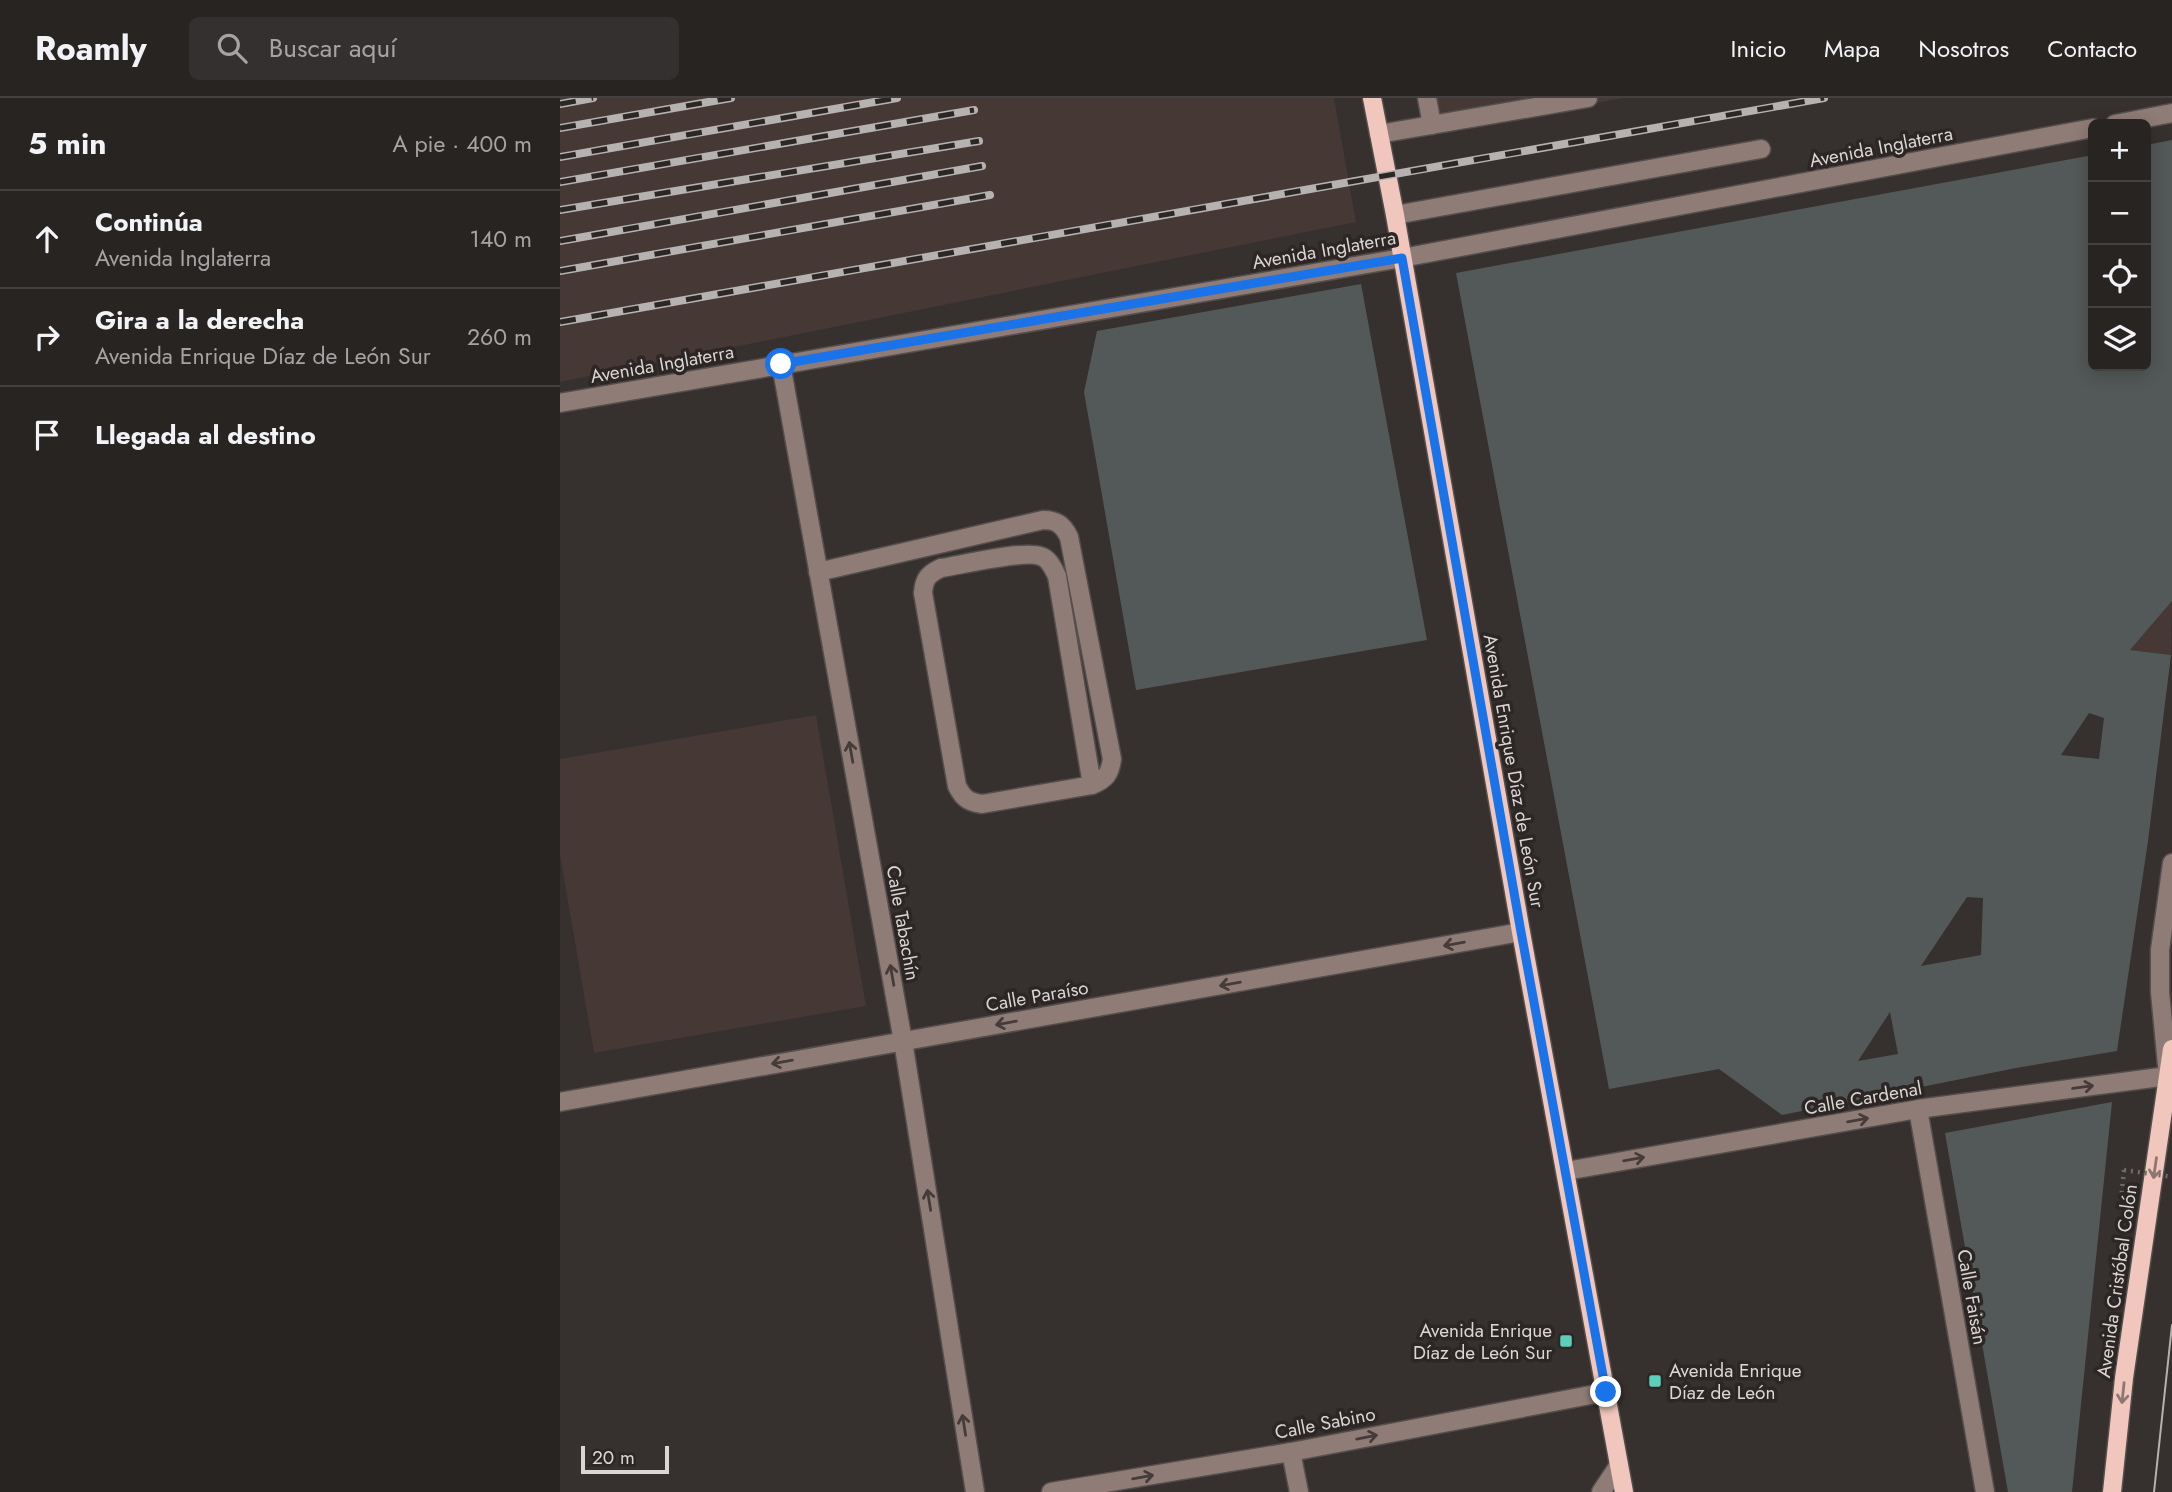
<!DOCTYPE html>
<html lang="es">
<meta charset="utf-8">
<style>
body{margin:0;font-family:Jost,sans-serif;background:#34302f;color:#f1f3f6}
.controls{position:absolute;right:21px;top:21px;display:grid;overflow:hidden;border-radius:10px;box-shadow:0 4px 18px #0003}
.controls button{width:63px;height:63px;display:grid;place-items:center;padding:0;border:0;border-bottom:2px solid #444140;background:#282422;color:#f1f3f6;font:35px sans-serif}
.scale{position:absolute;left:21px;bottom:18px;width:88px;box-sizing:border-box;padding-left:7px;border:4px solid #dad6d5;border-top:0;font-size:19px;line-height:24px;white-space:nowrap;color:#dad6d5;-webkit-text-stroke:5px #2c2625;paint-order:stroke}
.stop{position:absolute;width:21px;height:21px;margin:-16px;border:5px solid #1a73e8;border-radius:50%;background:#fff}
.stop.end{background:#1a73e8;border-color:#fff;box-shadow:0 2px 7px #0008}
.list{margin:0;padding:0;list-style:none}
h2{display:flex;justify-content:space-between;align-items:center;height:91px;margin:0;padding:0 28px;font-size:30px}
h2 small{font-size:23px;font-weight:400;color:#a5a4a5}
.list li{display:grid;grid-template-columns:46px 1fr auto;gap:21px;align-items:center;box-sizing:border-box;height:98px;padding:0 28px;border-top:2px solid #444140}
.list b{display:block;font-size:26px;white-space:nowrap}
.list p{margin:0;font-size:23px;white-space:nowrap;color:#a5a4a5}
.list em{font-size:23px;font-style:normal;color:#a5a4a5}
.icon{flex:none;width:38px;height:38px;fill:none;stroke:currentColor;stroke-width:2;stroke-linecap:round;stroke-linejoin:round}
.map{position:relative;flex:none;width:1612px;height:1394px;overflow:hidden}
header{display:flex;align-items:center;gap:42px;box-sizing:border-box;height:98px;padding:0 35px;background:#282422;border-bottom:2px solid #444140}
header strong{font-size:33px}
nav{display:flex;gap:38px;margin-inline-start:auto;font-size:24px}
.search{width:490px;height:63px;background:#34302f;display:flex;align-items:center;gap:18px;box-sizing:border-box;padding:0 24px;border-radius:10px;color:#a5a4a5;font-size:26px}
main{display:flex}
aside{flex:1;background:#282422}
.map>svg:first-child{display:block}
.built{fill:#453835}
.building{fill:#535958;fill-rule:evenodd}
.lines{fill:none;stroke-linecap:round;stroke-linejoin:round}
.minor-casing{stroke:#544e4c;stroke-width:21}
.major-casing{stroke:#544e4c;stroke-width:21}
.path{stroke:#716c6a;stroke-width:4.5;stroke-dasharray:2 5;stroke-linecap:butt}
.minor{stroke:#907c77;stroke-width:18}
.major{stroke:#f0c6bd;stroke-width:18}
.tram{stroke:#b6b2b1;stroke-width:2}
.rail-casing{stroke:#b6b2b1;stroke-width:8}
.rail{stroke:#2c2625;stroke-width:5;stroke-dasharray:16;stroke-linecap:butt}
.path-bridge{stroke:#716c6a;stroke-width:4.5;stroke-dasharray:2 5;stroke-linecap:butt}
.oneway{stroke:#453c3a}
.oneway2{stroke:#8e7671}
.route{stroke:#1a73e8;stroke-width:9}
.poi-dot{fill:#5cceba;stroke:#2c2625;stroke-width:2.5}
.labels{text-anchor:middle;dominant-baseline:central;stroke-width:7;stroke-linejoin:round;paint-order:stroke}
.street-label{font-size:19px;fill:#dad6d5;stroke:#2c2625}
.poi-label{font-size:19px;fill:#dad6d5;stroke:#2c2625;text-anchor:end}
</style>
<header>
<strong>Roamly</strong>
<div class="search"><svg class="icon" aria-label="search" viewBox="0 0 24 24"><circle cx="10" cy="10" r="6"/><path d="M15 15l6 6"/></svg>Buscar aquí</div>
<nav><a>Inicio</a><a>Mapa</a><a>Nosotros</a><a>Contacto</a></nav>
</header>
<main>
<aside>
<h2>5 min<small>A pie · 400 m</small></h2>
<ul class="list">
<li><svg class="icon" aria-label="ahead" viewBox="0 0 24 24"><path d="M12 20V5M6 11l6-6 6 6"/></svg><div><b>Continúa</b><p>Avenida Inglaterra</p></div><em>140 m</em></li>
<li><svg class="icon" aria-label="right" viewBox="0 0 24 24"><path d="M7 20v-9h11M14 6l5 5-5 5"/></svg><div><b>Gira a la derecha</b><p>Avenida Enrique Díaz de León Sur</p></div><em>260 m</em></li>
<li><svg class="icon" aria-label="arrive" viewBox="0 0 24 24"><path d="M6 21V4h12l-3 4 3 4H6"/></svg><div><b>Llegada al destino</b></div></li>
</ul>
</aside>
<div class="map">
<svg width="1612" height="1394" viewBox="0 0 1612 1394">
<rect width="100%" height="100%" fill="#36302e"/>
<g class="built">
<polygon points="0,0 774,0 796,124 0,284"/>
<polygon points="859,0 1065,0 865,35"/>
<polygon points="1612,503 1611,557 1570,552"/>
<polygon points="256,617 306,908 34,955 0,757 0,661"/>
</g>
<g class="building">
<path d="M1612,42V503L1570,552L1611,557L1588,743L1557,953L1456,970L1222,1017L1159,971L1049,991L896,175L1533,57V268H1586V47ZM1529,615L1544,620L1539,661L1501,657ZM1407,799L1423,800L1421,857L1361,868ZM1330,914L1338,956L1298,963Z"/>
<polygon points="801,186 867,542 576,592 524,294 537,233"/>
<polygon points="1552,1004 1512,1394 1448,1394 1385,1035"/>
</g>
<g class="lines">
<g class="minor-casing">
<g id="minor">
<polyline points="867,0 872,27"/>
<polyline points="1555,26 1612,15"/>
<polyline points="819,36 1028,0"/>
<polyline points="835,117 1201,51"/>
<polyline points="221,266 343,943 415,1394"/>
<polyline points="0,305 842,160 1533,30"/>
<path d="M258,474L483,422C497,422 503,427 509,439L552,661C550,676 546,681 532,687L422,706C408,704 403,700 397,688L363,495C364,481 368,476 381,470C401,467 464,452 480,458C489,460 493,470 497,478L532,687"/>
<polyline points="0,1004 961,834"/>
<polyline points="1358,1011 1425,1394"/>
<polyline points="1006,1073 1358,1011 1608,978 1600,894 1600,852 1612,765"/>
<polyline points="731,1354 739,1394"/>
<polyline points="491,1394 731,1354 1046,1294"/>
<polyline points="1041,1394 1059,1367"/>
</g>
</g>
<g class="major-casing">
<g id="major">
<polyline points="812,0 835,117 961,834 1064,1394"/>
<polyline points="1552,1394 1564,1280 1612,951"/>
</g>
</g>
<polyline class="path" points="1564,1072 1560,1112 1566,1113"/>
<use href="#minor" class="minor"/>
<use href="#major" class="major"/>
<polyline class="tram" points="1594,1394 1612,1227"/>
<g class="rail-casing">
<g id="rail">
<polyline points="0,6 33,0"/>
<polyline points="0,30 171,0"/>
<polyline points="0,59 337,0"/>
<polyline points="0,84 414,12"/>
<polyline points="0,112 419,43"/>
<polyline points="0,143 422,68"/>
<polyline points="0,173 430,97"/>
<polyline points="0,224 1264,0"/>
</g>
</g>
<use href="#rail" class="rail"/>
<polyline class="path-bridge" points="1564,1072 1612,1079"/>
</g>
<defs><path id="oneway-shaft" d="M-6 0H5M1.5-3L5.5 0L1.5 3" fill="none" stroke-width="1.6" stroke-linecap="round" stroke-linejoin="round" transform="scale(1.75)"/></defs>
<g class="oneway">
<use href="#oneway-shaft" transform="translate(291 654) rotate(-100)"/>
<use href="#oneway-shaft" transform="translate(894 846) rotate(170)"/>
<use href="#oneway-shaft" transform="translate(332 877) rotate(-100)"/>
<use href="#oneway-shaft" transform="translate(670 886) rotate(170)"/>
<use href="#oneway-shaft" transform="translate(446 925) rotate(170)"/>
<use href="#oneway-shaft" transform="translate(222 964) rotate(170)"/>
<use href="#oneway-shaft" transform="translate(1523 989) rotate(-8)"/>
<use href="#oneway-shaft" transform="translate(1298 1022) rotate(-10)"/>
<use href="#oneway-shaft" transform="translate(1074 1061) rotate(-10)"/>
<use href="#oneway-shaft" transform="translate(369 1102) rotate(-99)"/>
<use href="#oneway-shaft" transform="translate(404 1327) rotate(-99)"/>
<use href="#oneway-shaft" transform="translate(807 1339) rotate(-11)"/>
<use href="#oneway-shaft" transform="translate(583 1379) rotate(-10)"/>
</g>
<g class="oneway2">
<use href="#oneway-shaft" transform="translate(1595 1070) rotate(98)"/>
<use href="#oneway-shaft" transform="translate(1563 1295) rotate(96)"/>
</g>
<g class="lines">
<polyline class="route" points="221,266 842,160 961,834 1046,1294"/>
</g>
<g class="poi-dot">
<rect x="999" y="1236" width="14" height="14" rx="3.5"/>
<rect x="1088" y="1276" width="14" height="14" rx="3.5"/>
</g>
<g class="labels">
<g class="street-label">
<text transform="translate(1321 49) rotate(-11)">Avenida Inglaterra</text>
<text transform="translate(764 152) rotate(-10)">Avenida Inglaterra</text>
<text transform="translate(102 266) rotate(-10)">Avenida Inglaterra</text>
<text transform="translate(954 673) rotate(80)">Avenida Enrique Díaz de León Sur</text>
<text transform="translate(343 825) rotate(80)">Calle Tabachín</text>
<text transform="translate(477 898) rotate(-10)">Calle Paraíso</text>
<text transform="translate(1303 1000) rotate(-10)">Calle Cardenal</text>
<text transform="translate(1557 1183) rotate(-82)">Avenida Cristóbal Colón</text>
<text transform="translate(1412 1199) rotate(80)">Calle Faisán</text>
<text transform="translate(765 1325) rotate(-11)">Calle Sabino</text>
</g>
<g class="poi-label">
<text x="992" y="1232">Avenida Enrique<tspan x="992" dy="22">Díaz de León Sur</tspan></text>
<text x="1109" y="1272" text-anchor="start">Avenida Enrique<tspan x="1109" dy="22">Díaz de León</tspan></text>
</g>
</g>
</svg>
<div class="controls">
<button>+</button>
<button>−</button>
<button><svg class="icon" aria-label="locate" viewBox="0 0 24 24"><circle cx="12" cy="12" r="6"/><path d="M12 2v4M12 18v4M2 12h4M18 12h4"/></svg></button>
<button><svg class="icon" aria-label="layers" viewBox="0 0 24 24"><path d="M12 4l9 5-9 5-9-5zM3 14l9 5 9-5"/></svg></button>
</div>
<div class="scale">20 m</div>
<div class="stop" style="left:221px;top:266px"></div>
<div class="stop end" style="left:1046px;top:1294px"></div>
</div>
</main>
